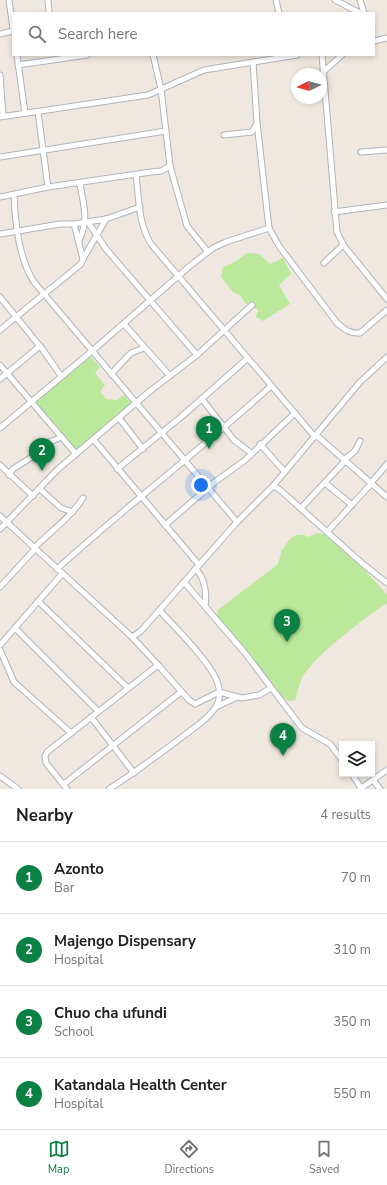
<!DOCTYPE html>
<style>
body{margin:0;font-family:"Nunito Sans",sans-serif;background:#f2f2f2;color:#222}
.controls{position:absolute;right:12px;bottom:12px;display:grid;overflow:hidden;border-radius:0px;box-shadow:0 2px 6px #0003}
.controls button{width:36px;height:36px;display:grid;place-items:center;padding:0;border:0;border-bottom:1px solid #e0e0e0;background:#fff;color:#222;font:20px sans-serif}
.compass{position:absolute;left:291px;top:68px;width:36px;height:36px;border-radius:50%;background:#fff;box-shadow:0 2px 6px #0003;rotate:264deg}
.you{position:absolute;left:201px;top:485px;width:14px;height:14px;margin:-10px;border:3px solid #fff;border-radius:50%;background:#1a73e8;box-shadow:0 0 0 6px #1a73e833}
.badge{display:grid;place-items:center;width:26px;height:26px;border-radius:50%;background:#0b8043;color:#fff;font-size:13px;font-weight:700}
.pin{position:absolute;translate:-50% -33px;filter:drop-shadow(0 1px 2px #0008)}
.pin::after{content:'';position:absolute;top:21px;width:14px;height:12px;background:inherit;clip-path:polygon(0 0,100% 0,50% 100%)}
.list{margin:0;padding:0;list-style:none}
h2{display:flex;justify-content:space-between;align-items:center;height:52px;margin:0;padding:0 16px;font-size:17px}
h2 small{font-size:13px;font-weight:400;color:#767676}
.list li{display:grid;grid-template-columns:26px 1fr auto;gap:12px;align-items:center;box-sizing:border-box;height:72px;padding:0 16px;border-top:1px solid #e0e0e0}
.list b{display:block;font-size:15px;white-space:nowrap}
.list p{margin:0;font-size:13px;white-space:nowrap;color:#767676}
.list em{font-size:13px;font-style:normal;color:#767676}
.icon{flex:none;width:22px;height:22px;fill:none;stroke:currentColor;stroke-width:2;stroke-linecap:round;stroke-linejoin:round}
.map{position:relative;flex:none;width:387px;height:789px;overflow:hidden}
.search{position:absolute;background:#fff;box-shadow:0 2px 6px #0003;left:12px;right:12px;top:12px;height:44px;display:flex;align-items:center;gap:10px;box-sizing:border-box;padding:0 14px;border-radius:0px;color:#767676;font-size:15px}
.sheet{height:340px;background:#fff}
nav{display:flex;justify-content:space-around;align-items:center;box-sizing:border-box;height:56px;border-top:1px solid #e0e0e0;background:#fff;font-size:11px;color:#767676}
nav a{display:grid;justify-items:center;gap:2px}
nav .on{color:#0b8043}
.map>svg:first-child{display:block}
.green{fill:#bbe89a}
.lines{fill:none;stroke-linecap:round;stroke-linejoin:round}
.minor-casing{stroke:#b0b4be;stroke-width:7}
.minor{stroke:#fff;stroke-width:5}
</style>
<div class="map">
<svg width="387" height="789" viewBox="0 0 387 789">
<rect width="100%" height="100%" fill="#efe8e0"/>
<g class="green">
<polygon points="247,253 259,254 270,264 283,258 291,274 279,285 290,304 263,321 256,317 258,310 245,303 240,295 233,292 221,277 223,267 235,262"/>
<polygon points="88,354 100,367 95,373 105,385 100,391 106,399 117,400 124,395 131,403 76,450 33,400"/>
<path d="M317,533L324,534L364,569L387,595V603C362,620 319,652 303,676C299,683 298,693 295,700L288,701L277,693L217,617L218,610L278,564L282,549L284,548C289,537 298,531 309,537Z"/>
</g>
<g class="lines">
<g class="minor-casing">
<g id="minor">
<polyline points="9,0 13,29"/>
<polyline points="48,0 49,13"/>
<polyline points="276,0 279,13"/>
<polyline points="335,0 360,13"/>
<polyline points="360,0 364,13"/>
<polyline points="0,34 13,31"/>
<polyline points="374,41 387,38"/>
<polyline points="17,55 25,113"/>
<polyline points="322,55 337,232 344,246 387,299"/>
<path d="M253,62L257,123L269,228L279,246L337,323C344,329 350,334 360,333L387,310"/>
<polyline points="18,65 87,55"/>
<polyline points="323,72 342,55"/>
<polyline points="0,75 3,116"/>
<polyline points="38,112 48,187"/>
<polyline points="0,117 148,95 204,70 297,55"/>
<polyline points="224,135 252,132 256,125"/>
<polyline points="361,152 387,150"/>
<polyline points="0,157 166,131"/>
<polyline points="170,166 187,226 208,252"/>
<path d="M136,175C139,198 138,223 151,244L315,437"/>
<path d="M14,195C15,222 19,259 34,282L237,522"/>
<polyline points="0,197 48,187 151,172 161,171 170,166 161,89 153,55"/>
<polyline points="334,212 387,205"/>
<polyline points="88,222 106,249 197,355"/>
<polyline points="0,234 60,224 74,224 106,219 140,207"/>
<path d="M79,241C89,218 84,208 80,184"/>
<polyline points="83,259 106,219"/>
<polyline points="324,263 343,245"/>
<polyline points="0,297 43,350 61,376"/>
<polyline points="124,324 170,376"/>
<polyline points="0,330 81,264 83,259 74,224"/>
<polyline points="0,365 76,454"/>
<polyline points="111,374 131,353 144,348"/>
<polyline points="0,379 40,346"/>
<polyline points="202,399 234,440 251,453"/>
<polyline points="119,418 143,449"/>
<polyline points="0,428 92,351 191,265 213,248 226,242 269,228"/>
<polyline points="316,435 387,497"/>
<polyline points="94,440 199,565"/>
<polyline points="260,444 284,471"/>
<polyline points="344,460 355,451 360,441"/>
<polyline points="0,465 33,496"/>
<polyline points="117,469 181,417 248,358"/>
<polyline points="9,475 13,469 32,457 42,445 62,437"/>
<polyline points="325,483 352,505"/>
<polyline points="371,483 387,464"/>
<polyline points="273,486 360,382 387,357"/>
<polyline points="40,489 61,508 73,512"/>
<polyline points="301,508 345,461"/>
<polyline points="0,516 132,637 141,631 237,522 273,486 279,489 363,564 387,583"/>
<polyline points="165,525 216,481 244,461 295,413"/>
<polyline points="0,529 57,470 150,391 197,355 252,305"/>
<polyline points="327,532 371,484"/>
<path d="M34,548C50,532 71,517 83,498"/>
<path d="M57,569C126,506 202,449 271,386"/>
<path d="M195,569C205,576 207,595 205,606"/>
<polyline points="184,582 245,653 302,728 330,744 342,760"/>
<polyline points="0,587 35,549"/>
<polyline points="38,601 128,688"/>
<polyline points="15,628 98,711"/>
<polyline points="0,645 62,574"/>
<polyline points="0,650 14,682 71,733"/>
<polyline points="158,665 189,700 195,704 219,692 242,698 259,695 271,688"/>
<polyline points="216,707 235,698"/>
<polyline points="91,717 134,773"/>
<polyline points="352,774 361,788"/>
<polyline points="0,776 18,789"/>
<polyline points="373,780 380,789"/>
<polyline points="64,784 181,692"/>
<polyline points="67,789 46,763 45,756 47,752 158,665 132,637"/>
<path d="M109,789C136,772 161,753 186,734C197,726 210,717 217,705C220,700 220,690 218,684C213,665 174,626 160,611"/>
<polyline points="360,789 387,770"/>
</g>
</g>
<use href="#minor" class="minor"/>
</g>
</svg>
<div class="controls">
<button><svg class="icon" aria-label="layers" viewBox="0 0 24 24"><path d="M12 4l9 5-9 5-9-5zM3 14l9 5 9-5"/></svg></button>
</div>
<svg class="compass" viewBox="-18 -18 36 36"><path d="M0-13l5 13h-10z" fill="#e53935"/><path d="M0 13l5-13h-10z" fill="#767676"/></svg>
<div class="you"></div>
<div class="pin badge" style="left:209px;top:449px">1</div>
<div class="pin badge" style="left:42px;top:471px">2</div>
<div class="pin badge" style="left:287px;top:642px">3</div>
<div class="pin badge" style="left:283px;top:756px">4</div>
<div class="search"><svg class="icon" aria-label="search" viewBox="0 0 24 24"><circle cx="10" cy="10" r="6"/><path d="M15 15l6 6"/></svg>Search here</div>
</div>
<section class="sheet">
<h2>Nearby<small>4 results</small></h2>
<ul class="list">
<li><span class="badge">1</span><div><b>Azonto</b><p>Bar</p></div><em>70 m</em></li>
<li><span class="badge">2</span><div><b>Majengo Dispensary</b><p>Hospital</p></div><em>310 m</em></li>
<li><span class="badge">3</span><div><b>Chuo cha ufundi</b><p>School</p></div><em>350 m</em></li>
<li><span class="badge">4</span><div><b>Katandala Health Center</b><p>Hospital</p></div><em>550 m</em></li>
</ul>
</section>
<nav>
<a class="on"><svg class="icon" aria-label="map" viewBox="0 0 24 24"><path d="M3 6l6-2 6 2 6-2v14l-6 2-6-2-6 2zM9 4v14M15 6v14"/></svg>Map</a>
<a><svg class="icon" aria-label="directions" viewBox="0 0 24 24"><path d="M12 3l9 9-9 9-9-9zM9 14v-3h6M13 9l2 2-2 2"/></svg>Directions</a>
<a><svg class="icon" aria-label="saved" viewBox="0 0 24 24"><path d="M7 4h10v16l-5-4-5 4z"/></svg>Saved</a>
</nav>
